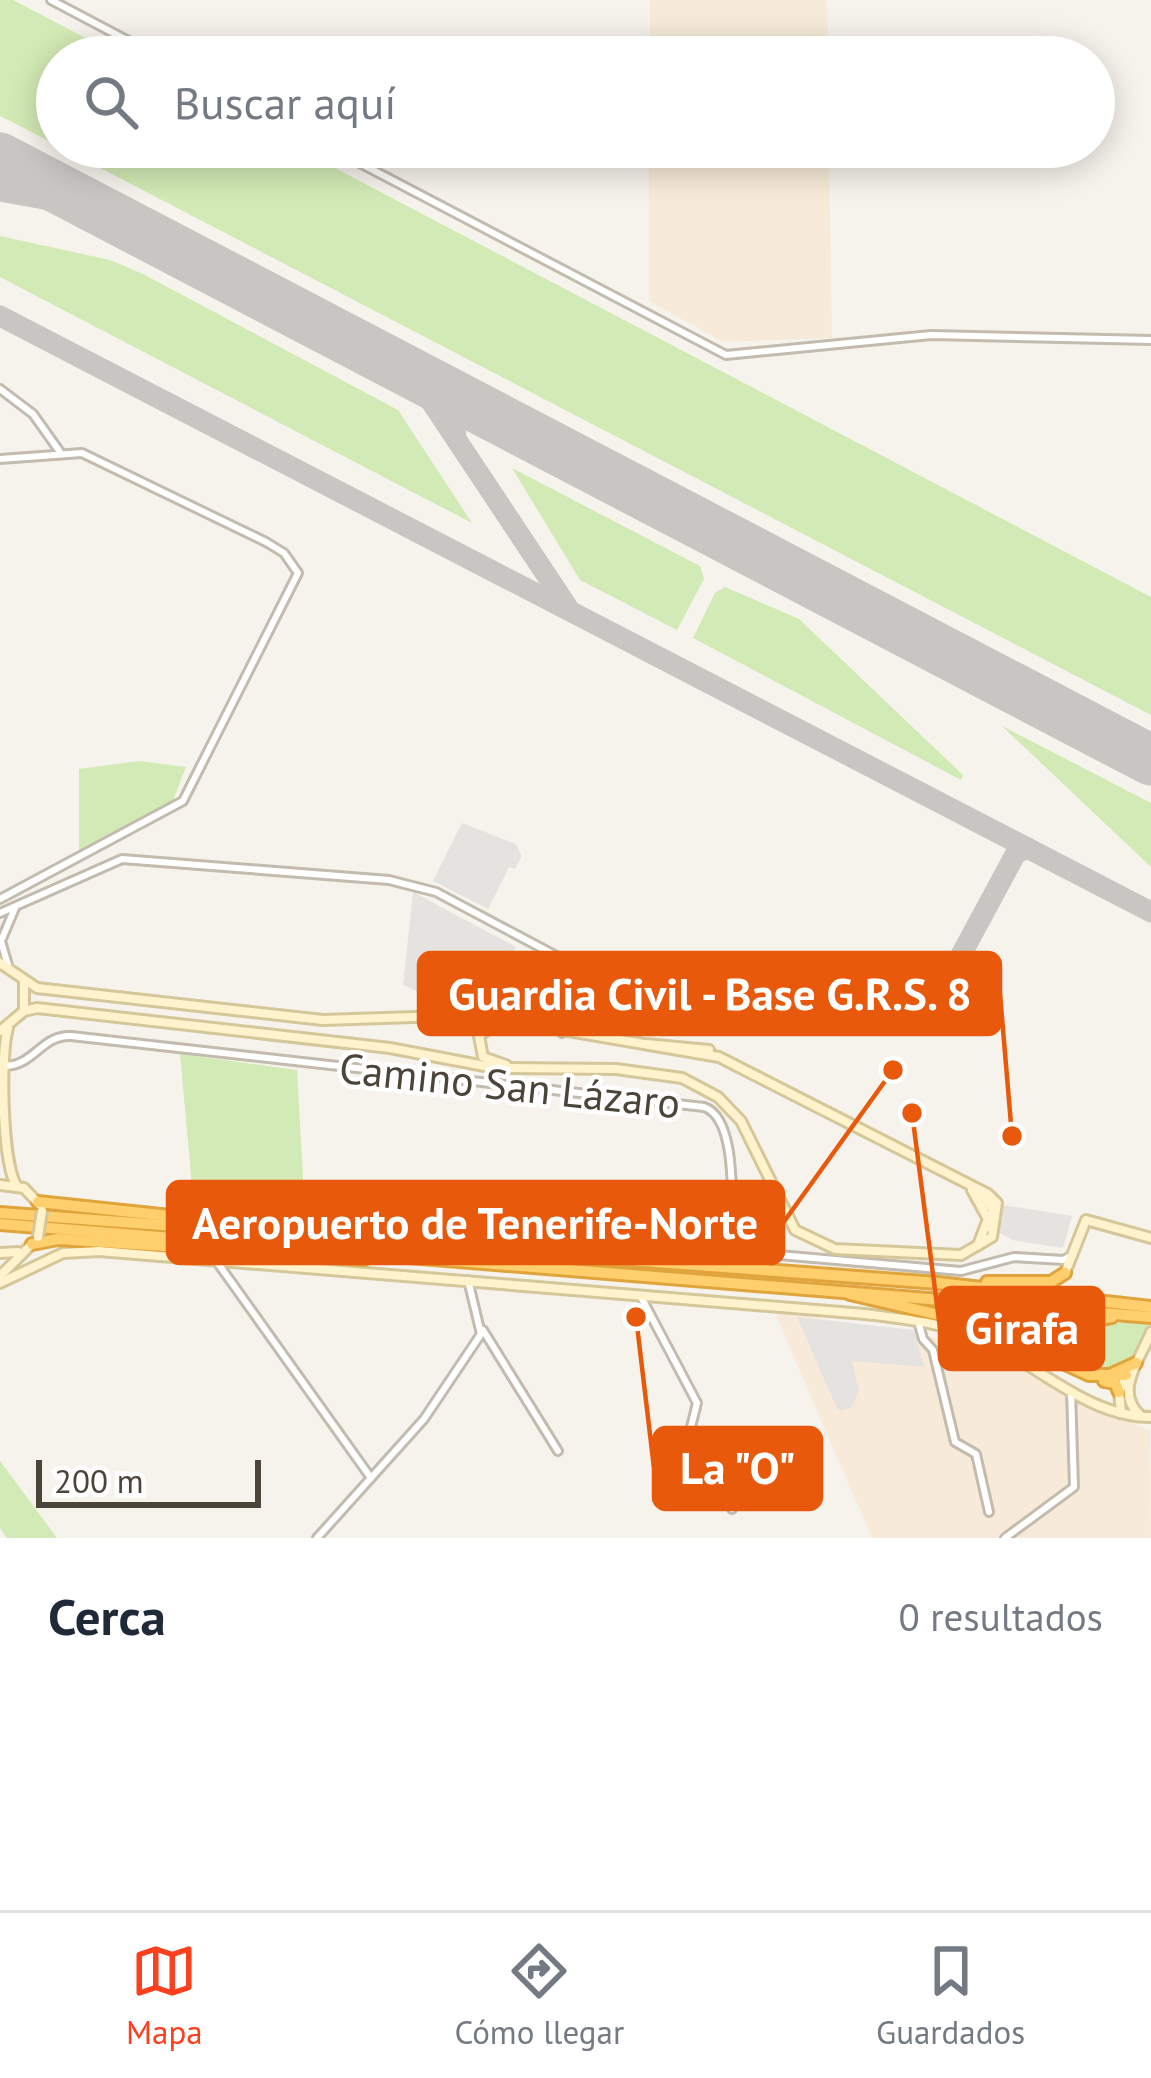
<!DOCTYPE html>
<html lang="es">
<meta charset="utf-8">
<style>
body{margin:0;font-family:"PT Sans",sans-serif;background:#f6f6f7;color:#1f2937}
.scale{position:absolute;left:36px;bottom:30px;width:225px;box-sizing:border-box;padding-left:12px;border:6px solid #4b4439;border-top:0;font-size:33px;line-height:42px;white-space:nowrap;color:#4b4439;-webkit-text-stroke:9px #fff;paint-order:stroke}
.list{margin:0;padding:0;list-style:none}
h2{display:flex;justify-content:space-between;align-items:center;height:156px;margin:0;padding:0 48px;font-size:51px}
h2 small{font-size:39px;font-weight:400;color:#747a83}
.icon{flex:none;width:66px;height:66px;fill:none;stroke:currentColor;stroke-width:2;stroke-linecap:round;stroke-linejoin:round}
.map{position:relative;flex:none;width:1151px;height:1538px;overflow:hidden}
.search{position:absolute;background:#fff;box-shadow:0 6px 30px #0003;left:36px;right:36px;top:36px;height:132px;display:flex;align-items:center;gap:30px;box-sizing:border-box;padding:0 42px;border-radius:66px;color:#747a83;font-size:45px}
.sheet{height:372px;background:#fff}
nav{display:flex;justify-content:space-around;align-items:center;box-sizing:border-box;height:168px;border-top:3px solid #e0e1e3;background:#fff;font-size:33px;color:#747a83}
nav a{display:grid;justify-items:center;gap:6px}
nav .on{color:#fc3f1d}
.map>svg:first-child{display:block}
.commercial{fill:#f7ead8}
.green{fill:#d2eab5}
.parking{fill:#e5e3e0}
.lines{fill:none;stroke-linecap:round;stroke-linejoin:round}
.taxiway{stroke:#c8c6c3;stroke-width:21}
.runway{stroke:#c8c6c3;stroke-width:51}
.minor-casing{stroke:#c2bbae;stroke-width:12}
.secondary-casing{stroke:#d6c79b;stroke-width:14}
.motorway-casing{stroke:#e0a43c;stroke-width:16}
.minor{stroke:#fff;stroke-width:6}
.secondary{stroke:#fff3cd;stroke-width:8}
.motorway{stroke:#ffcf6e;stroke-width:10}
.secondary-bridge-casing{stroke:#d6c79b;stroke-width:14;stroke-linecap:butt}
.secondary-bridge{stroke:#fff3cd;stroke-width:8}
.labels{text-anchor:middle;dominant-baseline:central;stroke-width:9;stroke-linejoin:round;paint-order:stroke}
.street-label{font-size:42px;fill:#4b4439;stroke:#fff}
.leader{fill:none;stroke:#e8590c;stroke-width:4.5}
.callout-dot{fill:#e8590c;stroke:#fff;stroke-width:4.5}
.callout{fill:#e8590c;stroke:#e8590c;stroke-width:4.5}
.callout-label{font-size:45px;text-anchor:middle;font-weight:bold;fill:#fff}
</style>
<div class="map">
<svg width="1151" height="1538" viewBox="0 0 1151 1538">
<rect width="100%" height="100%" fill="#f6f3ec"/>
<g class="commercial">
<polygon points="650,0 827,0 828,57 650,57"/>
<polygon points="649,147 829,147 832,338 723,342 649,301"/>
<polygon points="774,1311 971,1344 1150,1431 1151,1538 872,1538"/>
</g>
<g class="green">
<polygon points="0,0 13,0 122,57 57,57 57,145 0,116"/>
<polygon points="60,147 295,147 1151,597 1151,715"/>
<polygon points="0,236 110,260 143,274 398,410 472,523 0,277"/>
<polygon points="512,468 700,566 704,579 677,630 580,580"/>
<polygon points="725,587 799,619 963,775 961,780 693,638 715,593"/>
<polygon points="1002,726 1151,803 1151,867"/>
<polygon points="139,761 186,767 172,803 79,853 79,769"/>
<polygon points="180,1054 297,1070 305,1212 194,1208"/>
<polygon points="1149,1321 1140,1348 1119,1368 1084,1366 1073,1343 1093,1325"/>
<polygon points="0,1461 57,1538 7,1538 0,1528"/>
</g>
<g class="parking">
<polygon points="462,823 516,844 522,856 515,869 509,867 488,909 433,881"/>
<polygon points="413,892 516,947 514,952 531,962 512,1003 486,995 481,1005 468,998 466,1008 453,1007 403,985"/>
<polygon points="1003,1205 1072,1216 1063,1248 1012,1240 998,1232"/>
<polygon points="797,1317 914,1330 924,1367 852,1361 859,1391 852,1407 838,1411"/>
</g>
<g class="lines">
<g class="taxiway">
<polyline points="0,191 95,208"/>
<polyline points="0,316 1151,912"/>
<polyline points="372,353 428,397 567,606"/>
<polyline points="456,439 455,423 462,413 485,412"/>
<polyline points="954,968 1016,853 1028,848"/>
</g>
<polyline class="runway" points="0,158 1151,760"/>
<g class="minor-casing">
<g id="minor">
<polyline points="51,0 159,57"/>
<polyline points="329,147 726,355 931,335 1151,340"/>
<polyline points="0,389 33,414 60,452"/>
<polyline points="0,459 82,453 266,542 284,553 298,573 183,801 0,899"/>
<polyline points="0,913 122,859 389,880 436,892 581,969"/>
<circle cx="587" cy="970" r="7"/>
<polyline points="8,965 1,941 15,908"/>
<polyline points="562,1033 586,977"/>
<path d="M5,1066C35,1065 41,1035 71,1036L704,1107C738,1118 731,1205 733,1238L744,1252L961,1271L1014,1257L1063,1260L1073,1255"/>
<polyline points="217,1262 371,1478"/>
<polyline points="640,1295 697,1403 689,1435 732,1509"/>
<polyline points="918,1321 923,1339 933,1350 955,1442 976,1454 989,1512"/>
<polyline points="483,1330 558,1451"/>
<polyline points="317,1538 424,1419 481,1334 468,1280"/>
<polyline points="1005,1538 1074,1487 1071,1391"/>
</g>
</g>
<g class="secondary-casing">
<g id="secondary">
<polyline points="0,963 37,988 323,1020 475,1015 719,1057 988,1194 997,1203 992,1237 961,1255 835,1249 795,1230 741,1121 718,1097 682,1078 616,1069 495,1068 390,1048 37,1008 24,1011"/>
<path d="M8,1028C0,1054 2,1160 16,1185"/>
<polyline points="0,1031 24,1011 24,982"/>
<polyline points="646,1044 709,1050"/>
<polyline points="506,1065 483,1057 479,1036 493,1025 525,1027"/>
<polyline points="0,1185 24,1188 39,1204"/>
<polyline points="972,1190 988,1219 978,1245"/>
<polyline points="982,1194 993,1210 992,1229"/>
<polyline points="0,1253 18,1252"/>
<polyline points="1065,1273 1086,1220 1151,1238"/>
<polyline points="0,1276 32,1244"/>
<path d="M0,1283L63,1253L99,1251L865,1314C905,1319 946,1323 983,1340C1037,1364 1088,1417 1151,1417"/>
<polyline points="1121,1413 1119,1392 1128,1373"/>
<path d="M1141,1416C1113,1392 1140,1360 1151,1332"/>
</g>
</g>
<g class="motorway-casing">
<g id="motorway">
<polyline points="38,1202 368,1237"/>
<polyline points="0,1213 938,1283 1151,1307"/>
<polyline points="0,1224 1151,1317"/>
<polyline points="32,1244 58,1239 364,1259"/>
<polyline points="987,1282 1051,1282 1065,1273"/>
<polyline points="850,1294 978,1324 1089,1375 1126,1375"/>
<polyline points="1082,1369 1069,1357 1068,1337 1087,1321 1112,1317"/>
<polyline points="1112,1374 1136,1363"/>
<polyline points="1104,1381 1115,1383 1119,1392"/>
</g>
</g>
<use href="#minor" class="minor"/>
<use href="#secondary" class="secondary"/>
<use href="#motorway" class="motorway"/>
<g class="secondary-bridge-casing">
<polyline id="secondary-bridge" points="38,1237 42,1211"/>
</g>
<use href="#secondary-bridge" class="secondary-bridge"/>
</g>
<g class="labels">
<g class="street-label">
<text transform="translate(510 1085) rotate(6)">Camino San Lázaro</text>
</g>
</g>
<path class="leader" d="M1012 1136L1000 994M893 1070L783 1223M912 1113L940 1328M636 1317L654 1468"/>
<g class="callout-dot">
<circle cx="1012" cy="1136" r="12"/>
<circle cx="893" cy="1070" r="12"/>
<circle cx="912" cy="1113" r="12"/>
<circle cx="636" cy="1317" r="12"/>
</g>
<g class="callout">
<rect x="419" y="953" width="581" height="81" rx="12"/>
<rect x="168" y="1182" width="615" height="81" rx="12"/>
<rect x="940" y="1288" width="163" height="81" rx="12"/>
<rect x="654" y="1428" width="167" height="81" rx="12"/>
</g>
<g class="callout-label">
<text x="710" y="1010">Guardia Civil - Base G.R.S. 8</text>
<text x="475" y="1239">Aeropuerto de Tenerife-Norte</text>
<text x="1022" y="1344">Girafa</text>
<text x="738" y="1484">La "O"</text>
</g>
</svg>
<div class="scale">200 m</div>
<div class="search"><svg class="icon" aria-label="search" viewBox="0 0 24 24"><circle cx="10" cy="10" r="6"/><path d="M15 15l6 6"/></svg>Buscar aquí</div>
</div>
<section class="sheet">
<h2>Cerca<small>0 resultados</small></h2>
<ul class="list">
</ul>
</section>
<nav>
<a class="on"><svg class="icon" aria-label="map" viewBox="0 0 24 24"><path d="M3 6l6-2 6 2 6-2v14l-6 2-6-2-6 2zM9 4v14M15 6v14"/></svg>Mapa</a>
<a><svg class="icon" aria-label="directions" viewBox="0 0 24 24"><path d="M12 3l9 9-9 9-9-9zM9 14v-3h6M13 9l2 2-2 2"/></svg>Cómo llegar</a>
<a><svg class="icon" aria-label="saved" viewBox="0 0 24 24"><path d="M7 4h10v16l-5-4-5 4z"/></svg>Guardados</a>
</nav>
